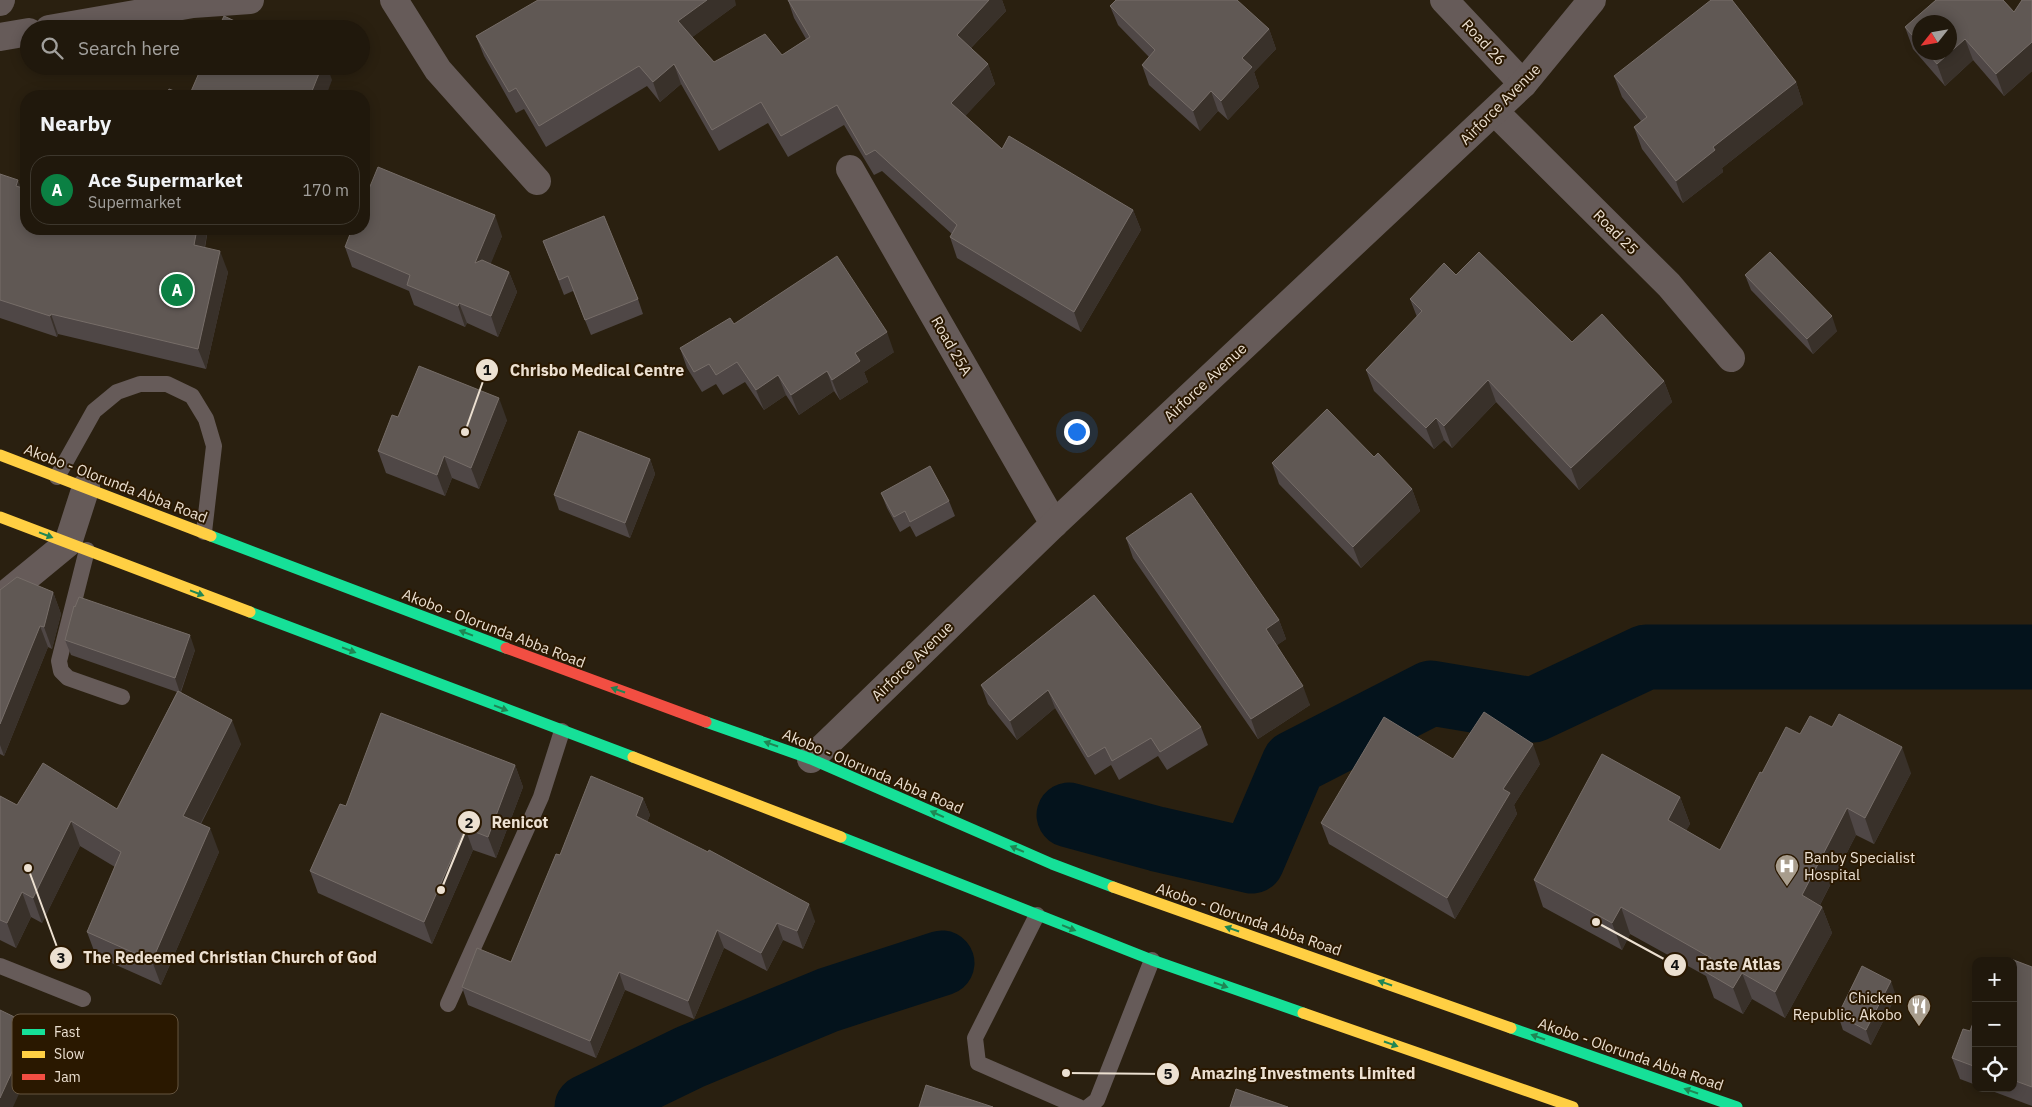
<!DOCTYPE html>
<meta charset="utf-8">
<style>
body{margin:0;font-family:"IBM Plex Sans",sans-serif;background:#282115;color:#f1f3f6}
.controls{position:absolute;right:15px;bottom:15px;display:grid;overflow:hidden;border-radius:10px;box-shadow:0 2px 12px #0003}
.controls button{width:45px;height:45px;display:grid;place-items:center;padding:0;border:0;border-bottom:1px solid #3d372d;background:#20180c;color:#f1f3f6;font:25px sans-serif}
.compass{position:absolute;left:1912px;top:15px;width:45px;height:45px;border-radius:50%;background:#20180c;box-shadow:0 2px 12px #0003;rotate:239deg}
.you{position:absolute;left:1076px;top:431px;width:18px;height:18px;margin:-12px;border:4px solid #fff;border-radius:50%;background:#1a73e8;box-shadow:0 0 0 8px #1a73e833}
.badge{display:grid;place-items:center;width:32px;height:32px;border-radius:50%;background:#0b8043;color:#fff;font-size:16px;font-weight:700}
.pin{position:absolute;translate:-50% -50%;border:2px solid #fff;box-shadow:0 1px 5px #0006}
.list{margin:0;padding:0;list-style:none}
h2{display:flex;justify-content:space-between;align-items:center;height:65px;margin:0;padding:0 20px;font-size:21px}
h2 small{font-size:16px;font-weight:400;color:#a2a09d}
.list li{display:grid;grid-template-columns:32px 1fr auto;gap:15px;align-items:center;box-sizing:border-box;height:70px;margin:0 10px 10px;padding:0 10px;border:1px solid #3d372d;border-radius:20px}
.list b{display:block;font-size:19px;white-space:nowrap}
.list p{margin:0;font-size:16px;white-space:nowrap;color:#a2a09d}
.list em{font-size:16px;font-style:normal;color:#a2a09d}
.icon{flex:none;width:28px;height:28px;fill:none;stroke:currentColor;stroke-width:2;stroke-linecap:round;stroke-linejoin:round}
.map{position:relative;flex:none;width:2032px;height:1107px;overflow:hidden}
.search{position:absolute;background:#20180c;box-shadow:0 2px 12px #0003;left:20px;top:20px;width:350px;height:55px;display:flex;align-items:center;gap:12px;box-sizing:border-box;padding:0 18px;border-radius:28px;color:#a2a09d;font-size:19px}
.panel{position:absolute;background:#20180c;box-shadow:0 2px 12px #0003;left:20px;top:90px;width:350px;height:145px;border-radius:20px}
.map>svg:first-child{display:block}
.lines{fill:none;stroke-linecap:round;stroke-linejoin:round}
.river{stroke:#04131c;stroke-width:65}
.lane{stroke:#665b59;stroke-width:16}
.street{stroke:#665b59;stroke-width:28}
.fast{stroke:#16e098;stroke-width:11}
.slow{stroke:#ffcf43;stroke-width:11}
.jam{stroke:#f24e42;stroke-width:11}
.wall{fill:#4f4746;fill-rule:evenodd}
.shaded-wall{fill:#39312a}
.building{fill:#605854;stroke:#766d68}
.oneway{fill:#1f8654}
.labels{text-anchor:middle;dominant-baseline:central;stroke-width:4;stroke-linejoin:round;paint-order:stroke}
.street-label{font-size:15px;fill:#ece0d1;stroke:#2a1800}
.poi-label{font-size:15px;fill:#ece0d1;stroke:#2a1800;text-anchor:start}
.key{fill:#2a1800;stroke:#64543f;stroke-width:1}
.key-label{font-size:14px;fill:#ece0d1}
.leader{fill:none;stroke:#ece0d1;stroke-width:2}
.callout-dot{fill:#ece0d1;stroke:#2a1800;stroke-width:2}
.mark-label{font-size:15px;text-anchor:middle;font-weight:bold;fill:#111}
.callout-label{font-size:16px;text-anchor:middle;font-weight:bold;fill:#ece0d1;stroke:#2a1800;stroke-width:4;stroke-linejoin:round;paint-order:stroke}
</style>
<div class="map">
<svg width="2032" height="1107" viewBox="0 0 2032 1107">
<rect width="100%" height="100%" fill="#2a2010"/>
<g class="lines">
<g class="river">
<polyline points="1069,815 1157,839 1252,861 1294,763 1431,693 1533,710 1646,657 2032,657"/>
<polyline points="587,1107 690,1057 828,1000 942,963"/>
</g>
<g class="lane">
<polyline points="57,477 94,411 117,392 140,384 167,384 192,396 206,419 214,446 204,532"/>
<polyline points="87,550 59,661 61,671 68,678 122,697"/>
<polyline points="1037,915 975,1038 978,1063 1079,1107"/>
<polyline points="0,966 83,999"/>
<polyline points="448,1004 541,797 562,731"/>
<polyline points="1088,1107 1097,1100 1152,960"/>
</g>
<g class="street">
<polyline points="394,0 438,70 537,181"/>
<polyline points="1444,0 1523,84"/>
<polyline points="0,2 1,0"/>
<polyline points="49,29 193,4 250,0"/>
<polyline points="0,37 29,32"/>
<polyline points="1495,112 1669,285 1731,358"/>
<polyline points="850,169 1054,524"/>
<polyline points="0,599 68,543 86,487"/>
<polyline points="811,759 1054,524 1523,84 1592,0"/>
</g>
<g class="fast">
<polyline points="211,536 506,648"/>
<polyline points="250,612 633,757"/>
<polyline points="706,722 811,759 1052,864 1113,887"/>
<polyline points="841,837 1152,960 1303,1013"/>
<polyline points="1511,1028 1737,1107"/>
</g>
<g class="slow">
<polyline points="0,455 211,536"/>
<polyline points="0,517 250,612"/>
<polyline points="633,757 841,837"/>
<polyline points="1113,887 1511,1028"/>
<polyline points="1303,1013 1573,1107"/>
</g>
<polyline class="jam" points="506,648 706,722"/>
</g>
<g class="wall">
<polygon points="788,0 1002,0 1006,11 971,48 988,64 995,84 965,116 1002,149 1133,210 1141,230 1081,332 957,258 950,237 952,234 882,171 874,175 844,125 788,157 768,123 719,151 681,84 660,102 647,86 546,147 524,109 516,113 484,56 476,36 736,5 692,37 714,62 782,55 806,39 794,18"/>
<path d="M1936,0H2003L2014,12L2022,0H2032V71L2004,96L1973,60L1945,86L1913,49L1905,27ZM1920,22H1950V52H1920Z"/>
<polygon points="1110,6 1269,29 1276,49 1254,72 1259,87 1228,120 1218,111 1200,131 1149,85 1142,65 1149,57 1118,25"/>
<polygon points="1614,76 1796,82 1803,104 1722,168 1723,172 1683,203 1642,149 1634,127 1641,121 1622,97"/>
<polygon points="0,174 26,229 208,229 205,248 228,272 206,369 58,334 57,337 0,318"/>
<polygon points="502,236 490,264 509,272 517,292 498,337 467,323 465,327 414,305 409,291 352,267 345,247"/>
<polygon points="543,241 638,299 643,314 591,335 573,291 564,295"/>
<polygon points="1456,275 1572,342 1664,381 1672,402 1579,490 1496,402 1452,448 1444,440 1434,449 1374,391 1366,370 1417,317 1410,299"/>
<polygon points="1745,275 1837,331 1813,354 1751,290"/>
<polygon points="734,324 894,352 864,372 868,382 840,400 834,391 799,415 786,395 764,410 745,382 723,395 716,384 702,392 687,368 680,348"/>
<polygon points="398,417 507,420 479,489 452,478 445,496 386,473 378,451"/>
<polygon points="1374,457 1412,489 1420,511 1361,568 1279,484 1272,463"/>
<polygon points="650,459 655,474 630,538 559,510 554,495"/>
<polygon points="881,493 949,501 955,516 916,537 910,526 900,532 887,508"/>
<polygon points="1126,538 1279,620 1286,639 1277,645 1310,705 1258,739 1133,558"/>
<polygon points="0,590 53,592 61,614 52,649 48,647 4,756 0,754"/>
<polygon points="1094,595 1201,727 1208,745 1167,770 1158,756 1119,780 1111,765 1095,775 1055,708 1017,740 988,704 981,685"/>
<polygon points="65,640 195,650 181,692 241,744 201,824 219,852 161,985 96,956 87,932 115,867 80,846 42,923 31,917 16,948 0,940 0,796 17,805 117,809 177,692 71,655"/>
<polygon points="1800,734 1911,773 1874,844 1856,835 1820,905 1822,907 1832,933 1785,1018 1752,999 1743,1014 1714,998 1706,976 1630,934 1622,950 1543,907 1534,880 1680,797 1690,824 1686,830 1720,850 1762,773"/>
<polygon points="1453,759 1540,764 1514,805 1517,814 1455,919 1329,844 1321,823"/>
<polygon points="515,765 523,787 496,858 473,850 432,944 318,893 310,871 346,806"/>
<polygon points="643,798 650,815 647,822 815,921 803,949 783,940 767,971 724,948 694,1019 625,990 596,1058 468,1005 462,987 511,962 560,855"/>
<polygon points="2013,961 2032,967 2032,1106 1984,1088 2013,1088"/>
<polygon points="1896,996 1871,1045 1843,1030 1838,1015"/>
<polygon points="1976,1015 1976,1085 1960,1079 1952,1058 1970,1031"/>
</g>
<g class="shaded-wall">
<polygon points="707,0 735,0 736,5 686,42 678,21"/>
<polygon points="989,0 1002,0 1006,11 964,55 957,35"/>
<polygon points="1269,29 1276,49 1254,72 1259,87 1228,120 1221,101 1242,58"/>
<polygon points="1965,39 1973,60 1945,86 1937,64"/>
<polygon points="2032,42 2032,71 2004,96 1996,74"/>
<polygon points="674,64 681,84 660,102 653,82"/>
<polygon points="988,64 995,84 958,124 951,103"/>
<polygon points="322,66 327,66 332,80 326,96 310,96"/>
<polygon points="1796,82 1803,104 1722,168 1723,172 1683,203 1676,181 1713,147"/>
<polygon points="1211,91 1218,111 1200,131 1193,111"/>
<polygon points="18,180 26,200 16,186"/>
<polygon points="1133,210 1141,230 1081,332 1074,312"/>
<polygon points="495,215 502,236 483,283 475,263"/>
<polygon points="197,229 208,229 201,265 194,245"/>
<polygon points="220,251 228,272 206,369 198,349"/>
<polygon points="509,272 517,292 498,337 491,316"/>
<polygon points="459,303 467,323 465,327 458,306"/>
<polygon points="51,314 58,334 57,337 50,316"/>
<polygon points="1832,316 1837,331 1813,354 1807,339"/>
<polygon points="887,332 894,352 864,372 868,382 840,400 832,380 855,353"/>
<polygon points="827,371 834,391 799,415 791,395"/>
<polygon points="778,375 786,395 764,410 756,390"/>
<polygon points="1488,380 1496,402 1452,448 1444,426"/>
<polygon points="1664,381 1672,402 1579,490 1571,468"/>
<polygon points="499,398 507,420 479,489 471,468"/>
<polygon points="1436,418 1444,440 1434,449 1426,428"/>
<polygon points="444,456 452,478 445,496 437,475"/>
<polygon points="650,459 655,474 630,538 625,523"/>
<polygon points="1412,489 1420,511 1361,568 1353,547"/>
<polygon points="53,592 61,614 52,649 44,627"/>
<polygon points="1279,620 1286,639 1273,648 1266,629"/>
<polygon points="40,626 48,647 4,756 0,745 0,724"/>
<polygon points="190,635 195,650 180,693 175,678"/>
<polygon points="1303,686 1310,705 1258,739 1251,719"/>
<polygon points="1048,690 1055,708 1017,740 1010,721"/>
<polygon points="232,720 241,744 192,840 183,816"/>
<polygon points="1533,744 1540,764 1514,805 1517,814 1455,919 1447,898 1503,789"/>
<polygon points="1902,747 1911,773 1874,844 1865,818"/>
<polygon points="515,765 523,787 496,858 488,837"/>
<polygon points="1680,797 1690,824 1678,846 1668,820"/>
<polygon points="643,798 650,815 642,834 636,816"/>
<polygon points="1847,808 1856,835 1811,922 1802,895"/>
<polygon points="71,821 80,846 42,923 33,898"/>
<polygon points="210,828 219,852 161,985 152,961"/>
<polygon points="465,828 473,850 432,944 424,922"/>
<polygon points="22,892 31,917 16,948 7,923"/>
<polygon points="809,904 815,921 803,949 797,931"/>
<polygon points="1621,907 1630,934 1622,950 1612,923"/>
<polygon points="1822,907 1832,933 1785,1018 1775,992"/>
<polygon points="777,923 783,940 767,971 761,953"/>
<polygon points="717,930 724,948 694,1019 688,1001"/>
<polygon points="619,972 625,990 596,1058 590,1041"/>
<polygon points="1742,973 1752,999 1743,1014 1733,988"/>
<polygon points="1891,981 1896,996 1871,1045 1866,1030"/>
<polygon points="33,1026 41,1046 13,1107 0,1107 0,1098"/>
</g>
<g class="building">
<polygon points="538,0 707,0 678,21 714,62 765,34 782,55 810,37 788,0 989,0 957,35 988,64 951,103 1002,149 1009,136 1133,210 1074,312 950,237 957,225 875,150 866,155 837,105 781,136 761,102 712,130 674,64 653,82 639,66 539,126 516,88 509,92 476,36"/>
<polygon points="1116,0 1237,0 1269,29 1242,58 1252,67 1221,101 1211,91 1193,111 1142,65 1155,50 1110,6"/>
<polygon points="1711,0 1732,0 1796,82 1713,147 1715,150 1676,181 1634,127 1647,117 1614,76"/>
<polygon points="1936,0 2003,0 2014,12 2022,0 2032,0 2032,42 1996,74 1965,39 1937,64 1927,52 1950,52 1950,22 1920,22 1920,44 1905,27"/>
<polygon points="224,16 252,29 218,29"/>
<polygon points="202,66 322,66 310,96 189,96"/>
<polygon points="169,89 187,96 166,96"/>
<polygon points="378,167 495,215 475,263 482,260 509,272 491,316 459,303 458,306 407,285 410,275 345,247 352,229 364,229 364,201"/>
<polygon points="0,174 18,180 16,186 26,189 26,229 197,229 194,245 220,251 198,349 51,314 50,316 0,300"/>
<polygon points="604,216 638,299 585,320 568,276 559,280 543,241"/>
<polygon points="1479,252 1572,342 1602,314 1664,381 1571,468 1488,380 1444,426 1436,418 1426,428 1366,370 1422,311 1410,299 1444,263 1456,275"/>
<polygon points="1770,252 1832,316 1807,339 1745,275"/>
<polygon points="837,256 887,332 855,353 860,361 832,380 827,371 791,395 778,375 756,390 737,362 716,375 709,364 694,372 680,348 730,318 734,324"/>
<polygon points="419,366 499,398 471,468 444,456 437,475 378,451 392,415 398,417"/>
<polygon points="1327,409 1374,457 1378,453 1412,489 1353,547 1272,463"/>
<polygon points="579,431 650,459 625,523 554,495"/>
<polygon points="930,466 949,501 910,522 905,511 894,517 881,493"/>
<polygon points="1191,493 1279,620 1266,629 1303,686 1251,719 1126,538"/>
<polygon points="17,577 53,592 44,627 40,626 0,724 0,590"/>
<polygon points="1094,595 1201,727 1160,752 1151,738 1112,761 1105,747 1088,757 1048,690 1010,721 981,685"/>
<polygon points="79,597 190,635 175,678 65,640 74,606 75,607"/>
<polygon points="178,691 232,720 183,816 210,828 152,961 87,932 121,852 71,821 33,898 22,892 7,923 0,920 0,796 17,805 43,763 117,809"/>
<polygon points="1484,712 1533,744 1503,789 1510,793 1447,898 1321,823 1384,717 1453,759"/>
<polygon points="381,713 515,765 488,837 465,828 424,922 310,871 340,804 346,806"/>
<polygon points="1839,714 1902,747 1865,818 1847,808 1802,895 1822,907 1775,992 1742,973 1733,988 1704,971 1711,958 1621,907 1612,923 1534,880 1602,754 1680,797 1668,820 1720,850 1760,772 1762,773 1786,727 1800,734 1810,716 1832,727"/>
<polygon points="591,776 643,798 636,816 708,852 709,850 809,904 797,931 777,923 761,953 717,930 688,1001 619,972 590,1041 462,987 477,948 511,962 556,854 560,855"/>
<polygon points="2011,959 2032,967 2032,1087 2013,1080 2013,961 2011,961"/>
<polygon points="1862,966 1891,981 1866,1030 1838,1015"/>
<polygon points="0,1010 33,1026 0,1098"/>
<polygon points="1976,1015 1976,1067 1952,1058 1963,1029 1970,1031"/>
<polygon points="926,1085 993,1107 919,1107"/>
<polygon points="1236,1089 1288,1107 1230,1107"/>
</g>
<defs><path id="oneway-solid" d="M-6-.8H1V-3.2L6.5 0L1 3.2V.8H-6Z" transform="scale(1.25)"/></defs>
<g class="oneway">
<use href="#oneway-solid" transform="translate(46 535) rotate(21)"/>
<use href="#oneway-solid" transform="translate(197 593) rotate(21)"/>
<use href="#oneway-solid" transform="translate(466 633) rotate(-159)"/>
<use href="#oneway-solid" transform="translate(349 650) rotate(21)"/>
<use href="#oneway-solid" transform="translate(618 690) rotate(-161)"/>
<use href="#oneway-solid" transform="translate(501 708) rotate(21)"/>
<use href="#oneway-solid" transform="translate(771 744) rotate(-161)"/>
<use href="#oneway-solid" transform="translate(937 814) rotate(-156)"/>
<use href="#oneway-solid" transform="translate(1017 849) rotate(-157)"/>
<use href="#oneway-solid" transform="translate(1069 928) rotate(22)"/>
<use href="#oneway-solid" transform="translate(1232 929) rotate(-161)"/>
<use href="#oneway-solid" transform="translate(1385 983) rotate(-161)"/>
<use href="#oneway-solid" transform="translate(1221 985) rotate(19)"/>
<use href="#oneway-solid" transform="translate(1538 1037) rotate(-161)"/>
<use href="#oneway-solid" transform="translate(1391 1044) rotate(19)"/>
<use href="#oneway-solid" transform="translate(1691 1091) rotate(-161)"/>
</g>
<defs>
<g id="hospital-pin" transform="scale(1.25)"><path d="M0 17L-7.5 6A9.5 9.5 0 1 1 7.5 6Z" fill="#a89d8d" stroke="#2a1800"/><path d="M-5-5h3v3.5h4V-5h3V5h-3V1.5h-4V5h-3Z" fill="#fff"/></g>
<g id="restaurant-pin" transform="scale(1.25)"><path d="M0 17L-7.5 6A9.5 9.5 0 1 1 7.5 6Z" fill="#a89d8d" stroke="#2a1800"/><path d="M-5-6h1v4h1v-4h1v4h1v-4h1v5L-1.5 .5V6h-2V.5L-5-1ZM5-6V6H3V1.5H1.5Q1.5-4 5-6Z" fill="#fff"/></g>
</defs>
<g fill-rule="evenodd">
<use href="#hospital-pin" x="1787" y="866"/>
<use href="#restaurant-pin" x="1919" y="1006"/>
</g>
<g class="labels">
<g class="street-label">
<text transform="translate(1484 42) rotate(47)">Road 26</text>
<text transform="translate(1500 104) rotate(-45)">Airforce Avenue</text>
<text transform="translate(1616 232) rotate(45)">Road 25</text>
<text transform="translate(952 346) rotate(60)">Road 25A</text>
<text transform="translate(1205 382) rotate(-43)">Airforce Avenue</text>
<text transform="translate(116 483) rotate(21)">Akobo - Olorunda Abba Road</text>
<text transform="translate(494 628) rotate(21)">Akobo - Olorunda Abba Road</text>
<text transform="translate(912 661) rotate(-44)">Airforce Avenue</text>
<text transform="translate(873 771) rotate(23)">Akobo - Olorunda Abba Road</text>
<text transform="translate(1249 919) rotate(19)">Akobo - Olorunda Abba Road</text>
<text transform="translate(1631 1054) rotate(19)">Akobo - Olorunda Abba Road</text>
</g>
<g class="poi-label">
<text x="1804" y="857">Banby Specialist<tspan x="1804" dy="17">Hospital</tspan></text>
<text x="1902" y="997" text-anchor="end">Chicken<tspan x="1902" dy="17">Republic, Akobo</tspan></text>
</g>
</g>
<rect x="12" y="1014" width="166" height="80" rx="8" class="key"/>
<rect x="22" y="1029" width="23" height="6" fill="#16e098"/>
<rect x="22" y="1051" width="23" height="7" fill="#ffcf43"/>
<rect x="22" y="1074" width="23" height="6" fill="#f24e42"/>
<g class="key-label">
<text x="54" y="1037">Fast</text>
<text x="54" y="1059">Slow</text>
<text x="54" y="1082">Jam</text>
</g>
<path class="leader" d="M465 432L487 370M441 890L469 822M28 868L61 958M1596 922L1675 965M1066 1073L1168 1074"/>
<g class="callout-dot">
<circle cx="465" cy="432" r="5"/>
<circle cx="441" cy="890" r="5"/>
<circle cx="28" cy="868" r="5"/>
<circle cx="1596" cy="922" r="5"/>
<circle cx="1066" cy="1073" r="5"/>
<circle cx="487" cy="370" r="12"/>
<circle cx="469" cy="822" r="12"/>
<circle cx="61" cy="958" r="12"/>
<circle cx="1675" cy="965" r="12"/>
<circle cx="1168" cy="1074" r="12"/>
</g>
<g class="mark-label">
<text x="487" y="375">1</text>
<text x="469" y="828">2</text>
<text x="61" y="963">3</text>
<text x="1675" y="970">4</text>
<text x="1168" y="1079">5</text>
</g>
<g class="callout-label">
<text x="597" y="376">Chrisbo Medical Centre</text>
<text x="520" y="828">Renicot</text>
<text x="230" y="963">The Redeemed Christian Church of God</text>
<text x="1739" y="970">Taste Atlas</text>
<text x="1303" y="1079">Amazing Investments Limited</text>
</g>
</svg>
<div class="controls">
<button>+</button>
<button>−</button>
<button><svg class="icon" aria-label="locate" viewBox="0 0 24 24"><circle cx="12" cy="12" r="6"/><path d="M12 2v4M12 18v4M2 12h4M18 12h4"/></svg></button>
</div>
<svg class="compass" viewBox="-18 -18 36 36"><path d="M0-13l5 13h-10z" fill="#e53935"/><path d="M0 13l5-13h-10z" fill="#a2a09d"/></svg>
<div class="you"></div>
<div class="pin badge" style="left:177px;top:290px">A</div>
<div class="search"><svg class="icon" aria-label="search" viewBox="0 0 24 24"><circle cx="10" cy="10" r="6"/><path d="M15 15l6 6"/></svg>Search here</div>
<section class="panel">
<h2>Nearby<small></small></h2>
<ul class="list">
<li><span class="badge">A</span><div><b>Ace Supermarket</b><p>Supermarket</p></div><em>170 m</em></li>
</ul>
</section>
</div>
